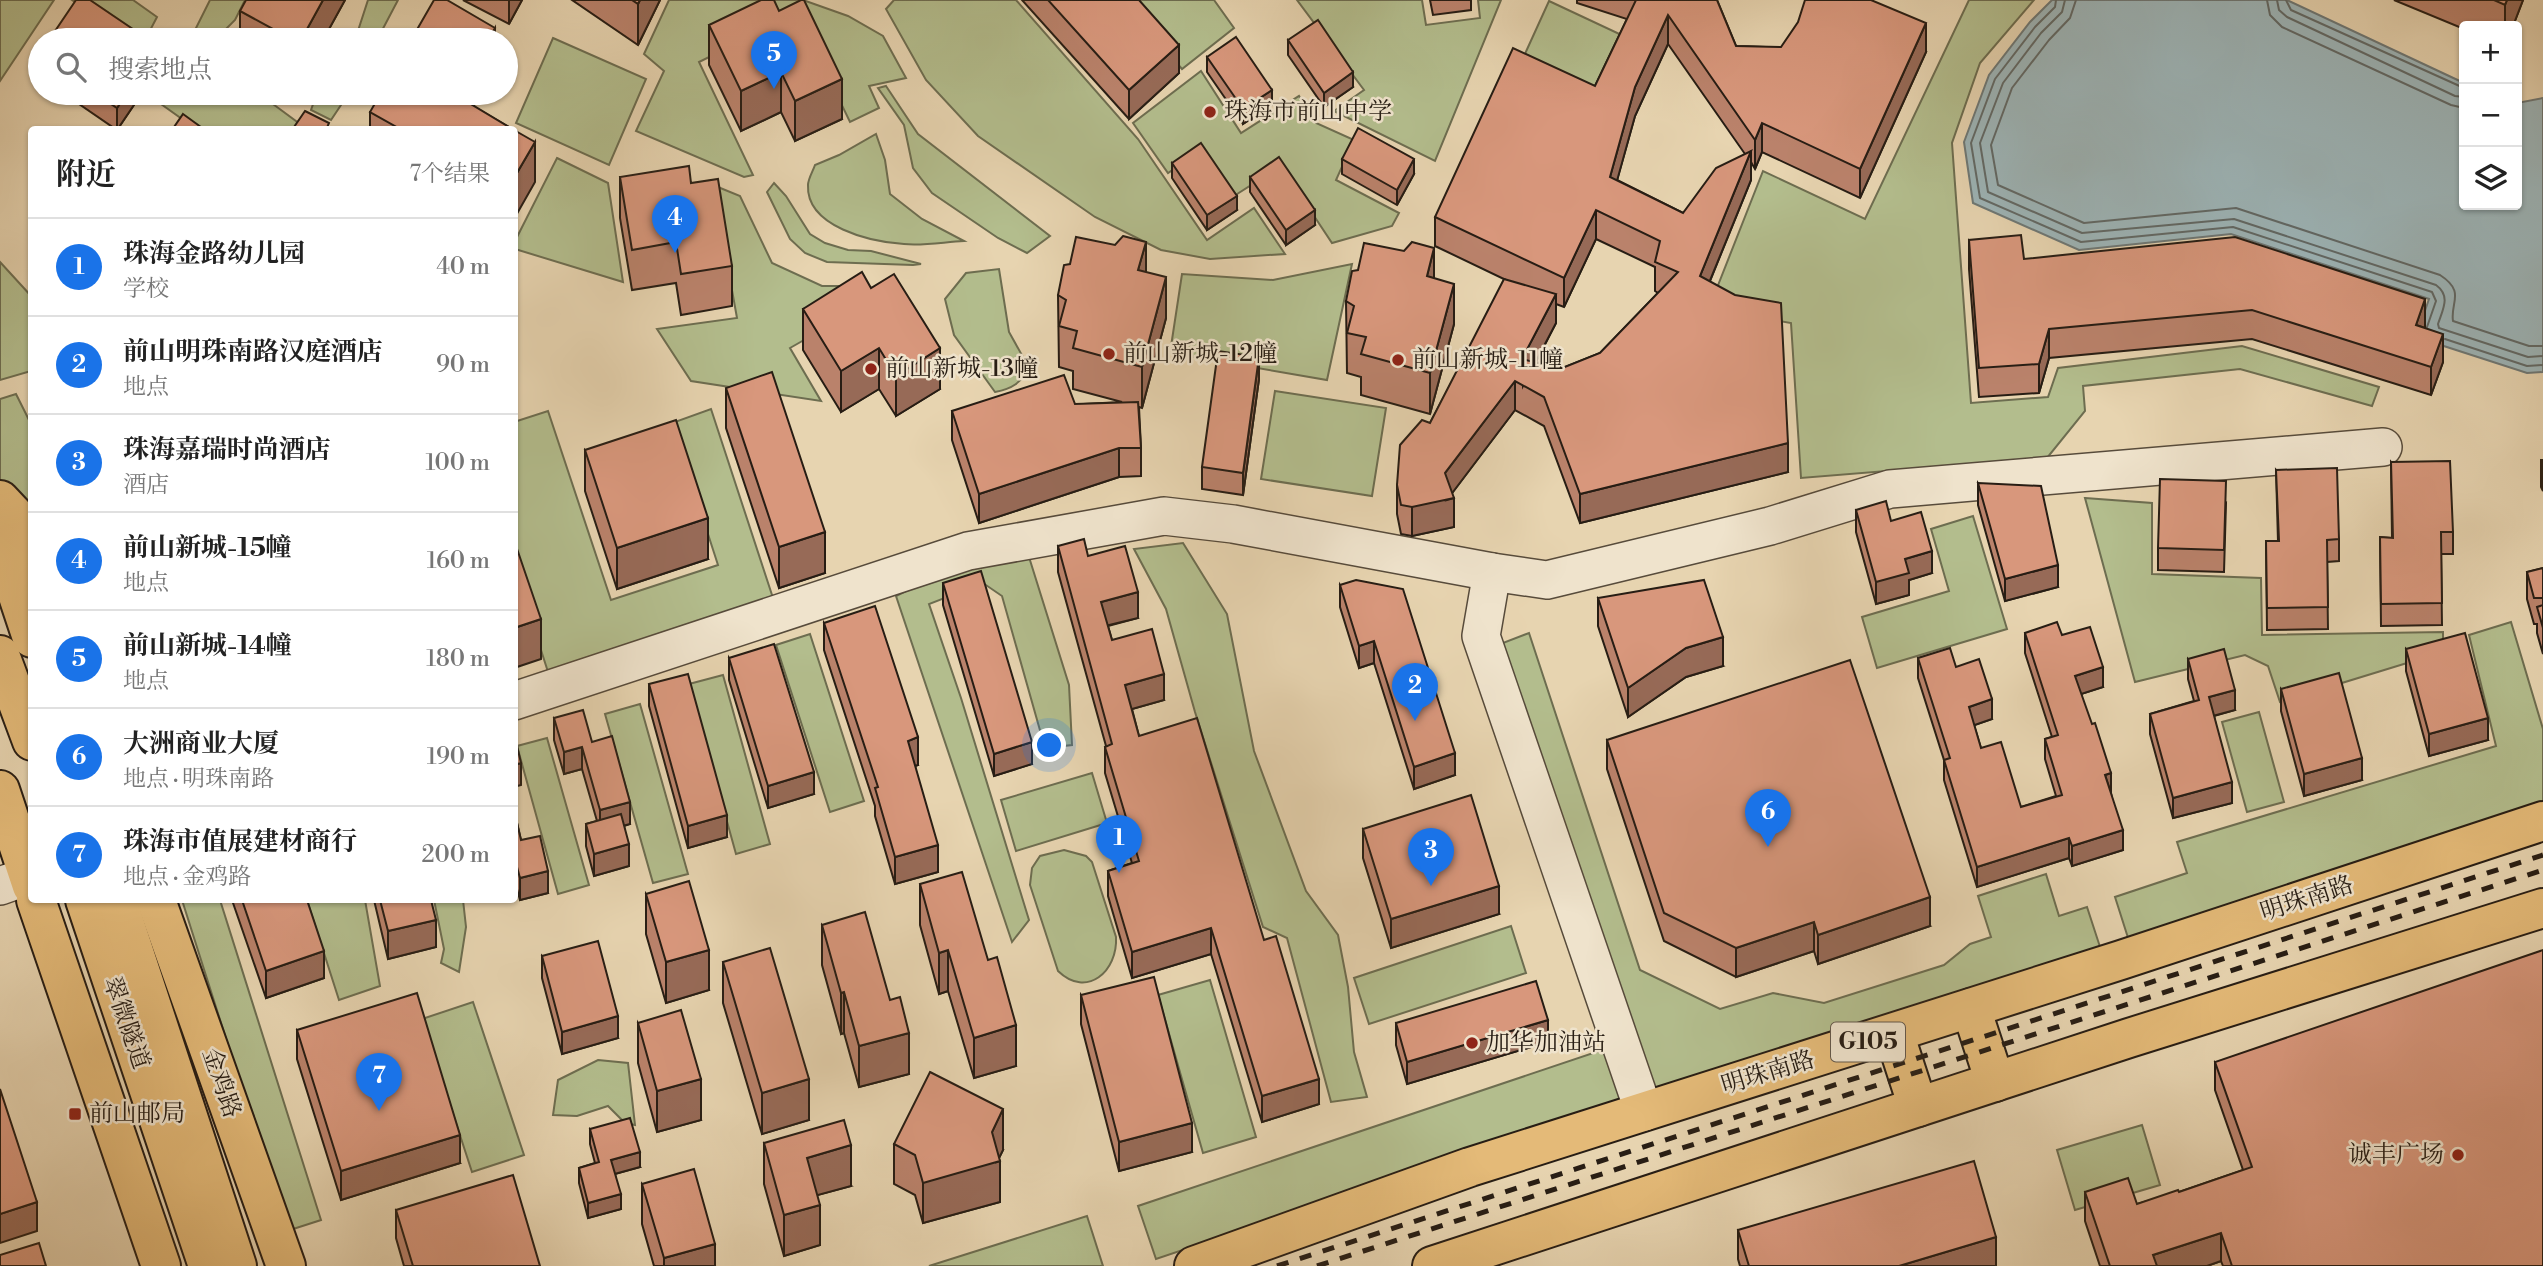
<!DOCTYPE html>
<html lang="zh">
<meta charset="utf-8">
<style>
body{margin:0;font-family:"Libre Bodoni","Noto Serif SC",serif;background:#f2f2f2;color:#222}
.controls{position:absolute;right:21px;top:21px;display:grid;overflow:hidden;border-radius:7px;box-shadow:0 2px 5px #0004}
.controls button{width:63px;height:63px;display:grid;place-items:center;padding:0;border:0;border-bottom:2px solid #e0e0e0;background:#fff;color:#222;font:35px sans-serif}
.you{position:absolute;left:1050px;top:746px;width:24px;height:24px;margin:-18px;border:5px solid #fff;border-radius:50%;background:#1a73e8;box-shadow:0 0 0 10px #1a73e833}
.badge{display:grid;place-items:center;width:46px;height:46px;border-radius:50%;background:#1a73e8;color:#fff;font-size:23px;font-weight:700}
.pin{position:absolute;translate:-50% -58px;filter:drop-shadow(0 2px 4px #0008)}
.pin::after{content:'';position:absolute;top:37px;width:24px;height:21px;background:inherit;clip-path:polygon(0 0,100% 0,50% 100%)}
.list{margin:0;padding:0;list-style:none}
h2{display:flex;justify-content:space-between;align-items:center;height:91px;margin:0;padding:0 28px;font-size:30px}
h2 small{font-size:23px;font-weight:400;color:#767676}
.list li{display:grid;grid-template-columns:46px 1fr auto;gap:21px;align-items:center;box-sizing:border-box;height:98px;padding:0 28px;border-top:2px solid #e0e0e0}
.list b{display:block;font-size:26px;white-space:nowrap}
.list p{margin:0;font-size:23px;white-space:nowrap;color:#767676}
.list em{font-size:23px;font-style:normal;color:#767676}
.icon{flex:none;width:38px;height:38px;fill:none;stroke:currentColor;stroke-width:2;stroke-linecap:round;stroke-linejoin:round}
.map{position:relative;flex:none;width:2543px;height:1266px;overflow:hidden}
.search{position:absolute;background:#fff;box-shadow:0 2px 5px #0004;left:28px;top:28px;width:490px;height:77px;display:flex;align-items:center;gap:18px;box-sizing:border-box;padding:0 24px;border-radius:38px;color:#767676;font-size:26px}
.panel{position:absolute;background:#fff;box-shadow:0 2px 5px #0004;left:28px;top:126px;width:490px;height:777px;border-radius:7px}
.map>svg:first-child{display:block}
.green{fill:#b3bd8d;stroke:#6d6d50;stroke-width:2}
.water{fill:#9db5b8;stroke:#6e7876;stroke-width:2}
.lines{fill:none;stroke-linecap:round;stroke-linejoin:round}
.shore{stroke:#626966;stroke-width:2}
.minor-casing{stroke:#574b3b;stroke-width:40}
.major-casing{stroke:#271d14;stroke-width:42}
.highway-casing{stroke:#271d14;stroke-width:42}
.minor{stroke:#efe3cc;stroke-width:37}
.major{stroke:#e4ba78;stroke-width:38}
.highway{stroke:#e4ba78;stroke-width:38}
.rail{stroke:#271d14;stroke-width:5;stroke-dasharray:12 12;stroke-linecap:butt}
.wall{fill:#ba826b;stroke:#271d14;stroke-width:2;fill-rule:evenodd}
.shaded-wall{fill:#976a57;stroke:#271d14;stroke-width:2}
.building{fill:#d8977c;stroke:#271d14;stroke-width:2}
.poi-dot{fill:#8f2418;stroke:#efe3cc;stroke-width:2.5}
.labels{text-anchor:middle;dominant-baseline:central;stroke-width:5;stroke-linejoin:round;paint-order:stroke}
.shield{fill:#efe3cc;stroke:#63584b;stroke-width:2}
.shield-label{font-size:23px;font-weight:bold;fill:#271d14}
.poi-label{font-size:24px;fill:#271d14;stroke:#efe3cc;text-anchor:start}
.street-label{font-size:24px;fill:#271d14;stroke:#efe3cc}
</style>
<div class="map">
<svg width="2543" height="1266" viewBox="0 0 2543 1266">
<rect width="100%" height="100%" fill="#e7d4b0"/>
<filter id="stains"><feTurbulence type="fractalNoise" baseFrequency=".00286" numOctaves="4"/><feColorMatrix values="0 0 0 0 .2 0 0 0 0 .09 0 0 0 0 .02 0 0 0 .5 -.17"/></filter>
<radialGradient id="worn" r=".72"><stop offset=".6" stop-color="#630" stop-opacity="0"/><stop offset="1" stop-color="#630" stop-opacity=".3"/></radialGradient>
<g class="green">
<polygon points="0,0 54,0 0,81"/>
<polygon points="72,0 133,0 157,17 145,40 131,40"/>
<polygon points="210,0 245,0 235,20 215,40 195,30"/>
<polygon points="368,0 398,0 377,40 355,40"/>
<polygon points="669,0 803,0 848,16 883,36 906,78 869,86 879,108 850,122 807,33 772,26 699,62 753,175 744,177 636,131 664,71 644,54"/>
<polygon points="894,0 1016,0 1138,139 1207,240 1254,208 1285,254 1210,259 1161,250 1095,217 978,136 926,80 886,9"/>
<polygon points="1122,0 1214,0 1234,28 1182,69"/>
<polygon points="1297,0 1422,0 1426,25 1480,18 1478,0 1501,0 1435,161 1334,111 1364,90"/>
<polygon points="1969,0 2034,0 1980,63 1952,143 1971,403 2048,397 2058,368 2242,346 2379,387 2372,406 2240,369 2083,386 2085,411 2047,458 1801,478 1791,323 1739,314 1713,298 1763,171 1865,219"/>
<polygon points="1549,1 1628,38 1598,103 1519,67"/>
<polygon points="553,38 646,79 609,165 516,123"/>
<polygon points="1201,71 1241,133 1299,96 1316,123 1354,140 1336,180 1399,213 1392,226 1332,243 1281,166 1234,196 1202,150 1168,173 1133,123"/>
<polygon points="886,86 918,134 1050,236 1027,253 998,238 932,193 913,168 904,125 878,88"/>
<polygon points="258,93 304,127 302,130 196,129 147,94"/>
<polygon points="317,93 349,93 331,120 311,110"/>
<path d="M876,134L885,160L890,194L922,219L964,241C944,242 923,246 904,244C871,242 806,227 808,185C808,179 813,171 815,165L839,155Z"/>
<polygon points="557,158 608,183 623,282 515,249 515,241"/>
<polygon points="774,183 786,196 810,234 825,243 848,250 871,251 921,264 913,265 827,262 805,253 790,239 767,192"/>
<polygon points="713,185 740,196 772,263 822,286 841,286 853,312 790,348 821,401 691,381 657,329 737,318"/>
<polygon points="0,262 32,297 31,371 0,380"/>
<polygon points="1352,264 1327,380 1170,353 1182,274 1273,280"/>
<path d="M999,269L1009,332L1028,366C1023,383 1011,389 995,392L954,335L945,299L966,273Z"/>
<polygon points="1275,391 1386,408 1372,496 1261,479"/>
<polygon points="16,394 31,424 31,527 0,485 0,399"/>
<polygon points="711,409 774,601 549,675 515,569 514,422 548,411 611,600 718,565 672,423"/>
<polygon points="2085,498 2152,503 2152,574 2261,578 2262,635 2443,632 2443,652 2280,702 2268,666 2245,655 2135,682"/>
<polygon points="1973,516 2007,629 1877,668 1862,617 1949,591 1931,529"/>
<polygon points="1183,543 1227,614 1254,751 1306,891 1338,935 1348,987 1354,1052 1367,1097 1331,1102 1287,938 1263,927 1195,712 1166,609 1134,549"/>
<polygon points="1029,557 1069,685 1072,745 1045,748 1002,596 983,583 929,604 961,698 1029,920 1012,942 896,596 934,577"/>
<polygon points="2511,622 2543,729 2543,810 2130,944 2115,897 2187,873 2177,842 2496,746 2469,635"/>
<polygon points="1529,633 1640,970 1720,1009 1773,993 1824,1003 1944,965 1970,944 1991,937 1978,896 2046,874 2059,916 2087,907 2102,953 1652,1099 1495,646"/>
<polygon points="810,634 864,801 830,812 776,645"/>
<polygon points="723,675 770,844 736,854 689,684"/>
<polygon points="640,704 688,874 653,883 605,714"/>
<polygon points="2259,712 2284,802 2247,812 2222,722"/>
<polygon points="547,738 589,885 558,894 517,746"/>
<polygon points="1092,773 1107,823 1016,851 1001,800"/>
<path d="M1064,850L1086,856L1092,862L1116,937C1118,971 1087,999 1058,971L1030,885L1032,868L1040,856Z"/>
<polygon points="182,900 220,900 321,1220 287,1231"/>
<polygon points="307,900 365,900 380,986 339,1000"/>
<polygon points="434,900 463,900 466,927 459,972 441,963 444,949"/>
<polygon points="1511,926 1526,973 1369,1024 1354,978"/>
<polygon points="1210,980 1256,1137 1203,1153 1158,995"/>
<polygon points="473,1002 524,1155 472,1172 422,1019"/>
<polygon points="1611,1047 1629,1100 1156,1259 1138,1206"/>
<polygon points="598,1060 628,1063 635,1125 625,1123 608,1106 577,1116 553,1115 558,1080"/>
<polygon points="2142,1125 2160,1185 2075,1210 2057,1150"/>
<polygon points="1087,1216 1103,1266 929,1266"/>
</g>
<polygon class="water" points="2052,0 2287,0 2464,83 2464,205 2517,205 2517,103 2543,98 2543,372 2527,373 2416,337 2429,299 2231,234 2079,250 1973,203 1964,142 1989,75 2030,22"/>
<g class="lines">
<g class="shore">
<polyline points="2056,0 2055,7 2035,27 1995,79 1971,143 1980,198 2081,242 2233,227 2432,292 2436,301 2427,327"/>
<path d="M2065,0L2062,12L2041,33L2003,83L1980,143L1988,192L2082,233L2234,219L2436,285C2451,296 2443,309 2438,324L2439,328L2528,357L2543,356"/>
<path d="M2076,0L2070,18L2049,40L2012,88L1991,145L1998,185L2084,223L2236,208L2440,275C2466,292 2450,302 2453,321L2529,346H2543"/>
<polyline points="2267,0 2270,15 2282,27 2451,105 2464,108"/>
<polyline points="2277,0 2279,10 2287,17 2455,96 2464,97"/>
<polyline points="2286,0 2291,10 2464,88"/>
<polyline points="2445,339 2527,366 2543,365"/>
</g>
<g class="minor-casing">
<g id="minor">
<polyline points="1492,572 1481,636 1644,1112"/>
<polyline points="514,701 968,551 1164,516 1233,524 1492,572 1547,580 1770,526 1890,489 2383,447"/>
<polyline points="0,886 28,876"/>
</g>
</g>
<g class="major-casing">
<g id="major">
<polyline points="0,500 16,517 32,549"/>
<polyline points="0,542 32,638"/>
<polyline points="0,655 32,741"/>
<polyline points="0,790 32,886"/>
<polyline points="36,900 161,1266"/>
<polyline points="85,900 208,1266"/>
<polyline points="117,900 237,1266"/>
<polyline points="156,900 286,1266"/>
</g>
</g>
<g class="highway-casing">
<g id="highway">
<polyline points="1971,1008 1995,1082"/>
<polyline points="1894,1033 1918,1107"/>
<polyline points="1194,1266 1470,1167 2121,960 2543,821"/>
<polyline points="1432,1266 2129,1038 2543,908"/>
</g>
</g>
<use href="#minor" class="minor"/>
<use href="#major" class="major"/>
<use href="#highway" class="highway"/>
<g class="rail">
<polyline points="1277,1266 2543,855"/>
<polyline points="1317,1266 2543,870"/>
</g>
</g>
<g class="wall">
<polygon points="345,0 323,40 240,40 240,11"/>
<polygon points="463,0 522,0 509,24"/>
<polygon points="572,0 660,0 638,45"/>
<polygon points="1022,0 1139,0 1179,73 1129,119"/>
<polygon points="1430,0 1471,0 1471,10 1433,15"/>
<path d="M1577,0H1717L1736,46L1926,52L1860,198L1762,152L1755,169L1751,162V180L1710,281L1788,472L1580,523L1544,426L1515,410L1452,493L1454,527L1412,536L1401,534L1397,514V485L1506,280L1435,246V217L1595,86L1627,19L1577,3ZM1668,44L1745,154L1683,213L1617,180L1635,116ZM1596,239L1655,267V291L1658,293L1600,353L1560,369L1536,362L1556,323V304L1564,307Z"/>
<polygon points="2394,0 2523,0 2513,26 2464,26 2464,29"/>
<polygon points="779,11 842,119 795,141 781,112 741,131 709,65 709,25"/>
<polygon points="1288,40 1353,87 1324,107 1288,55"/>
<polygon points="40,53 40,78 39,77 39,55"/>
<polygon points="1207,57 1272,105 1243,124 1207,72"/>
<polygon points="63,93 142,93 117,130"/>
<polygon points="473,106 514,130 370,130 370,112"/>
<polygon points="1342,159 1414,174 1397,205 1342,174"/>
<polygon points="1172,163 1237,210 1207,230 1172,178"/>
<polygon points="620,177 691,183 732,266 732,306 681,315 676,283 632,290 620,218"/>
<polygon points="1250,177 1315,225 1286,245 1250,192"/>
<polygon points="1969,240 2024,259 2425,328 2443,362 2431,395 2252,339 2049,358 2039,393 1979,397 1969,269"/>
<polygon points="1146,272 1166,318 1142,408 1139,407 1141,448 1141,476 1119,477 979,523 952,440 952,411 1122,402 1073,389 1073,371 1059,367 1058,295"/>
<polygon points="1434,278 1454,324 1430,414 1361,395 1361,377 1347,373 1346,301"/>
<polygon points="871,288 940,389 896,416 879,389 841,412 803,350 803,309"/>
<polygon points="1259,379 1243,495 1202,489 1202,467"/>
<polygon points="726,388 825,573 779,588 726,428"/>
<polygon points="585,450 708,559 617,589 585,491"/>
<polygon points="2541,460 2543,460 2543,491 2541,487"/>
<polygon points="2391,462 2453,532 2453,554 2441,554 2442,625 2381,626 2380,537 2392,538"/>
<polygon points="2276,470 2339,539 2339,561 2327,562 2328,629 2267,630 2266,541 2278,541"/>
<polygon points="1978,483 2058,587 2005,601 1978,505"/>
<polygon points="2226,503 2224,572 2158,570 2158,548"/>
<polygon points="1856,510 1891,521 1932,573 1909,580 1909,595 1876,604 1856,532"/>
<polygon points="1058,546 1088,556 1138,618 1108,626 1112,640 1164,700 1132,709 1139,736 1264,940 1319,1104 1262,1122 1211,954 1132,978 1108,896 1108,871 1132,863 1105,773 1105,747 1106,746 1058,572"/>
<polygon points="2543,568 2543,654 2537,633 2537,624 2534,624 2527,599 2527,572"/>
<polygon points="943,583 1032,764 994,776 943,605"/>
<polygon points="1340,585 1455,775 1414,789 1374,663 1359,668 1340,607"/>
<polygon points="1598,598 1723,666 1686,677 1628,717 1598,626"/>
<polygon points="824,623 918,765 915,766 938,872 895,884 875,816 875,806 824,650"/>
<polygon points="2025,633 2062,635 2103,687 2081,694 2111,793 2123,850 2072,866 2069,858 1977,887 1944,780 1944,760 1918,678 1918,658 1956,667 1992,719 1974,725 1981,748 2021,807 2056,796 2045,759 2045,739 2052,737 2025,653"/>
<polygon points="2406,649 2488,740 2429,756 2406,671"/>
<polygon points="729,658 814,794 768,808 729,680"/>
<polygon points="2188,659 2235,710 2214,716 2232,803 2173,818 2150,734 2150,714 2194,701 2188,679"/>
<polygon points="649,684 727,837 688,848 649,706"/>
<polygon points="2281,689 2362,780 2304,796 2281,711"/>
<polygon points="554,718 592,742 630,824 624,826 629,866 594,876 586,846 586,824 597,821 582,769 564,774 554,740"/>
<polygon points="1607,740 1930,926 1818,964 1814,951 1736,977 1664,941 1607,769"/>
<polygon points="514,810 521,840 548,893 520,900 514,878"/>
<polygon points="1363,829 1499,914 1391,948 1363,858"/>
<polygon points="920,884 1016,1066 974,1078 948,991 939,994 920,925"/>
<polygon points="646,894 709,990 666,1003 646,934"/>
<polygon points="232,900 307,900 324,978 266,998"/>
<polygon points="374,900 431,900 436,947 388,959"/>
<polygon points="822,925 890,1000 909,1074 859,1087 844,1033 841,1034 822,965"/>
<polygon points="542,956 618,1038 562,1054 542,978"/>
<polygon points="723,962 809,1120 762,1134 723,1003"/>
<polygon points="1081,995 1192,1152 1119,1171 1081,1024"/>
<polygon points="638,1023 701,1120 657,1132 638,1063"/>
<polygon points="1396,1023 1548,1042 1407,1084 1396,1045"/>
<polygon points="297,1030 460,1163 341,1200 297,1059"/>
<polygon points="2215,1062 2543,1266 2223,1266 2221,1261 2207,1266 2100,1266 2085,1221 2085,1192 2137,1204 2179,1192 2243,1170 2215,1090"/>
<polygon points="590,1129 640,1167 615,1174 621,1209 588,1218 579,1183 579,1168 595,1163 590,1144"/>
<polygon points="764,1143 851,1186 817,1195 820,1245 784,1256 764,1184"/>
<polygon points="894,1144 1003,1150 999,1158 1000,1202 923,1223 915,1195 894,1184"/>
<polygon points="642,1184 715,1266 654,1266 642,1224"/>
<polygon points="396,1210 540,1266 404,1266 396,1238"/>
<polygon points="1738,1230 1996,1266 1740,1266 1738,1259"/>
</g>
<g class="shaded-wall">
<polygon points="323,0 345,0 323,40 301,40"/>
<polygon points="509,0 522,0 509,24"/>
<polygon points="640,0 660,0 638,45 638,4"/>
<polygon points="2507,0 2523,0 2513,26 2505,26 2505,5"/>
<polygon points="1668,15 1668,44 1635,116 1610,206 1610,177 1635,87"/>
<polygon points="1926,23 1926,52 1860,198 1860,169"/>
<polygon points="495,28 495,40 488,40"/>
<polygon points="1179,45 1179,73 1129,119 1129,90"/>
<polygon points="781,72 781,112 741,131 741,91"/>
<polygon points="1353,72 1353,87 1324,107 1324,93"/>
<polygon points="842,79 842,119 795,141 795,101"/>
<polygon points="1272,90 1272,105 1243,124 1243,109"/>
<polygon points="127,93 142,93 117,130 117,108"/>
<polygon points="457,93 481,93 460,130 456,95"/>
<polygon points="1762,123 1762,152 1755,169 1755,140"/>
<polygon points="535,142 535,182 514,219 514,178"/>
<polygon points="1751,151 1751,180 1700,305 1700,276"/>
<polygon points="1414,159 1414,174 1397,205 1397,190"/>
<polygon points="1237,196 1237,210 1207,230 1207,215"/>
<polygon points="1315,210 1315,225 1286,245 1286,230"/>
<polygon points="1596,210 1596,239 1564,307 1564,278"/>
<polygon points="1146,242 1146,283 1138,270"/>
<polygon points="1434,248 1434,289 1427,276"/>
<polygon points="1166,277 1166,318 1142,408 1142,367"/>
<polygon points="1454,284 1454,324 1430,414 1430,373"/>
<polygon points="1556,294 1556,323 1523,386 1522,359"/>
<polygon points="2425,299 2425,328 2416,325"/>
<polygon points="2049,329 2049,358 2039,393 2039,364"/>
<polygon points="2443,334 2443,362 2431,395 2431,367"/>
<polygon points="879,348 879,389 841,412 841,371"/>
<polygon points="940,348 940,389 896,416 896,376"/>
<polygon points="1259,357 1259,379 1243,495 1243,473"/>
<polygon points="1515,381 1515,410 1447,500 1454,498 1454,527 1412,536 1412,507 1445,473"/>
<polygon points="1788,443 1788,472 1580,523 1580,494"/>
<polygon points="1119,448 1119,477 979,523 979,494"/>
<polygon points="708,518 708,559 617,589 617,548"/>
<polygon points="825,532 825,573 779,588 779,547"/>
<polygon points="1932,551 1932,573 1909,580 1909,595 1876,604 1876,582 1905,559"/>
<polygon points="2058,565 2058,587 2005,601 2005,579"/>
<polygon points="1138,592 1138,618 1101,627 1101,602"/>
<polygon points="541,619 541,659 514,668 514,628"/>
<polygon points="1723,637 1723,666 1686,677 1628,717 1628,688 1686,648"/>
<polygon points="1374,641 1374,663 1359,668 1359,646"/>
<polygon points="2103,667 2103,687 2075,696 2075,676"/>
<polygon points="1164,674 1164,700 1125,711 1125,685"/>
<polygon points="2235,690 2235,710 2209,717 2209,697"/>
<polygon points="1992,699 1992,719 1969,727 1969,707"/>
<polygon points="2488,718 2488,740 2429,756 2429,734"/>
<polygon points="918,737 918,765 908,768 908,741"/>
<polygon points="1032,742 1032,764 994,776 994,754"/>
<polygon points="582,747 582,769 564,774 564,752"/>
<polygon points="1455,753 1455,775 1414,789 1414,767"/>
<polygon points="2362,758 2362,780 2304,796 2304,774"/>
<polygon points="521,763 521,785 514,787 514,765"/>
<polygon points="814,772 814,794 768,808 768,786"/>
<polygon points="2111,773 2111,793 2105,775"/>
<polygon points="2232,782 2232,803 2173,818 2173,798"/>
<polygon points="630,802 630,824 600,832 600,810"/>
<polygon points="727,815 727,837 688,848 688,826"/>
<polygon points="2123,830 2123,850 2072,866 2072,846"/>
<polygon points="2069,838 2069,858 1977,887 1977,867"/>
<polygon points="629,844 629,866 594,876 594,854"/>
<polygon points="938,845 938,872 895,884 895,857"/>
<polygon points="548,871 548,893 520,900 520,878"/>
<polygon points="1499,886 1499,914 1391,948 1391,919"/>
<polygon points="1930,897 1930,926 1818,964 1818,935"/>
<polygon points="436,920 436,947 388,959 388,931"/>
<polygon points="1814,922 1814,951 1736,977 1736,948"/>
<polygon points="1211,928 1211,954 1132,978 1132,952"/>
<polygon points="709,950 709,990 666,1003 666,962"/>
<polygon points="948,950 948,991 939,994 939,953"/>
<polygon points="324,951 324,978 266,998 266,971"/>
<polygon points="844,992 844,1033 841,1034 841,993"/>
<polygon points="618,1016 618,1038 562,1054 562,1032"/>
<polygon points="1548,1020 1548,1042 1407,1084 1407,1062"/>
<polygon points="1016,1025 1016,1066 974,1078 974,1038"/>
<polygon points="909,1033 909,1074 859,1087 859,1046"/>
<polygon points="701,1079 701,1120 657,1132 657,1091"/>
<polygon points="809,1079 809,1120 762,1134 762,1093"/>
<polygon points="1319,1079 1319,1104 1262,1122 1262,1096"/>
<polygon points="1003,1109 1003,1150 997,1162 1000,1161 1000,1202 923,1223 923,1183 992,1132"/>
<polygon points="1192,1123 1192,1152 1119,1171 1119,1142"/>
<polygon points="460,1135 460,1163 341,1200 341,1171"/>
<polygon points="851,1145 851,1186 807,1198 807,1158"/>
<polygon points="640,1152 640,1167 611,1175 611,1160"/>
<polygon points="621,1194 621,1209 588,1218 588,1203"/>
<polygon points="37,1202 37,1231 0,1243 0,1214"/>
<polygon points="820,1205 820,1245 784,1256 784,1215"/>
<polygon points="2221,1233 2221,1261 2207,1266 2153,1266 2153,1255"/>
<polygon points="1996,1237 1996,1266 1899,1266"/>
<polygon points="715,1244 715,1266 664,1266 664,1258"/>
</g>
<g class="building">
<polygon points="76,0 90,0 149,40 49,40"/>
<polygon points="246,0 323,0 301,40 293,40 240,11"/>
<polygon points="434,0 447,0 495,28 488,40 411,40"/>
<polygon points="632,0 640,0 638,4"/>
<polygon points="761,0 774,0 779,11 801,0 804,0 842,79 795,101 781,72 741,91 709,25"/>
<polygon points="1048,0 1139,0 1179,45 1129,90"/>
<polygon points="1636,0 1717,0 1736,46 1781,47 1798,22 1805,0 1871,0 1926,23 1860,169 1762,123 1755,140 1668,15 1635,87 1610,177 1683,213 1716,168 1751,151 1700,276 1735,295 1781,303 1788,443 1580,494 1544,397 1515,381 1445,473 1454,498 1412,507 1401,505 1397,485 1400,445 1422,420 1430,423 1504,279 1556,294 1522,359 1560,369 1600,353 1678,272 1655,262 1660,241 1596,210 1564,278 1435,217 1513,48 1595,86"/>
<polygon points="2494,0 2507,0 2505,5"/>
<polygon points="1318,20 1353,72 1324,93 1288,40"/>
<polygon points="1236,37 1272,90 1243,109 1207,57"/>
<polygon points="95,93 127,93 117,108"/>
<polygon points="381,93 457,93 456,95 514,130 402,130 370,112"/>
<polygon points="305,111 329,123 326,130 292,130"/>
<polygon points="183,114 205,130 172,130"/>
<polygon points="1358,128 1414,159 1397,190 1342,159"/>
<polygon points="514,130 535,142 514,178"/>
<polygon points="1201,143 1237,196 1207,215 1172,163"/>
<polygon points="1279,157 1315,210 1286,230 1250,177"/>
<polygon points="689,166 691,183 718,179 732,266 681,274 676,242 632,250 620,177"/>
<polygon points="2021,235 2024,259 2235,237 2425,299 2416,325 2443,334 2431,367 2252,310 2049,329 2039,364 1979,368 1969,240"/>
<polygon points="1123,236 1146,242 1138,270 1166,277 1142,367 1073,348 1077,331 1059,326 1066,300 1058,295 1064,265 1070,264 1076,237 1115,245"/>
<polygon points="1412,242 1434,248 1427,276 1454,284 1430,373 1361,354 1366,337 1347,333 1354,306 1346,301 1352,271 1358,270 1364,243 1404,251"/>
<polygon points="862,272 871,288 894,274 940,348 896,376 879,348 841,371 803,309"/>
<polygon points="1218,351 1259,357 1243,473 1202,467"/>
<polygon points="772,372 825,532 779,547 726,388"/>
<polygon points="1064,375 1075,404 1138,402 1141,448 1119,448 979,494 952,411"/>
<polygon points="676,420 708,518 617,548 585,450"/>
<polygon points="2450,461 2453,532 2441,532 2442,603 2381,604 2380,537 2393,538 2391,462"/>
<polygon points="2337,468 2339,539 2327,540 2328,607 2267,608 2266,541 2279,541 2276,470"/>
<polygon points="2160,479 2226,481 2224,550 2158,548"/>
<polygon points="1978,483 2041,486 2058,565 2005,579"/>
<polygon points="1886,501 1891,521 1921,512 1932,551 1905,559 1909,573 1876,582 1856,510"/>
<polygon points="1084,539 1088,556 1125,546 1138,592 1101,602 1112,640 1152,629 1164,674 1125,685 1139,736 1197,718 1264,940 1276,936 1319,1079 1262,1096 1211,928 1132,952 1108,871 1139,861 1105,747 1112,744 1058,546"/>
<polygon points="514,540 541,619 514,628"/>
<polygon points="2543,568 2543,598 2534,598 2527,572"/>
<polygon points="981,571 1032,742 994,754 943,583"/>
<polygon points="1356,580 1403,589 1455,753 1414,767 1374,641 1359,646 1340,585"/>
<polygon points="1704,580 1723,637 1686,648 1628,688 1598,598"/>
<polygon points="2543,605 2543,628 2537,607"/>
<polygon points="875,606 918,737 908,741 938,845 895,857 875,788 878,787 824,623"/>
<polygon points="2057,622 2062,635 2090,627 2103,667 2075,676 2092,724 2095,723 2111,773 2105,775 2123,830 2072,846 2069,838 1977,867 1944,760 1950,758 1918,658 1950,648 1956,667 1979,659 1992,699 1969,707 1981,748 2001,742 2021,807 2062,795 2045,739 2058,735 2025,633"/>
<polygon points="2465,633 2488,718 2429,734 2406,649"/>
<polygon points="774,644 814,772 768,786 729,658"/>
<polygon points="2224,649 2235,690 2209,697 2232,782 2173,798 2150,714 2199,700 2188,659"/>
<polygon points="1850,660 1930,897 1818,935 1814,922 1736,948 1664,913 1607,740"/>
<polygon points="2339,673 2362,758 2304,774 2281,689"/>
<polygon points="688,674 727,815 688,826 649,684"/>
<polygon points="583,710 592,742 612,736 630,802 600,810 582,747 564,752 554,718"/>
<polygon points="514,733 521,763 514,765"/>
<polygon points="1471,795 1499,886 1391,919 1363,829"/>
<polygon points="514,810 521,840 540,836 548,871 520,878 514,856"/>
<polygon points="621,814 629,844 594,854 586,824"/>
<polygon points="962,872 988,960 997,957 1016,1025 974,1038 948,950 939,953 920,884"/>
<polygon points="689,881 709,950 666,962 646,894"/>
<polygon points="242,900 307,900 324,951 266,971"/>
<polygon points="380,900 431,900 436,920 388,931"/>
<polygon points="865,912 890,1000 900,997 909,1033 859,1046 844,992 841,993 822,925"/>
<polygon points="598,941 618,1016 562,1032 542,956"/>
<polygon points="770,948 809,1079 762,1093 723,962"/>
<polygon points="2543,950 2543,1266 2232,1266 2221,1233 2153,1255 2157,1266 2110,1266 2085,1192 2128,1178 2137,1204 2178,1190 2179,1192 2252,1167 2215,1062"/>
<polygon points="1154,977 1192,1123 1119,1142 1081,995"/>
<polygon points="1536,981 1548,1020 1407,1062 1396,1023"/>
<polygon points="417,993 460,1135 341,1171 297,1030"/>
<polygon points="681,1010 701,1079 657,1091 638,1023"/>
<polygon points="930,1072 1003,1109 992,1132 1000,1161 923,1183 915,1155 894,1144"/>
<polygon points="0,1089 37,1202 0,1214"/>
<polygon points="630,1118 640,1152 611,1160 621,1194 588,1203 579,1168 599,1162 590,1129"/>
<polygon points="844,1120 851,1145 807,1158 820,1205 784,1215 764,1143"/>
<polygon points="1974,1161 1996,1237 1899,1266 1749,1266 1738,1230"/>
<polygon points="694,1169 715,1244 664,1258 642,1184"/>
<polygon points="513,1175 540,1266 413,1266 396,1210"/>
<polygon points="39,1243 46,1266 0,1266 0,1255"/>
</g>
<g class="poi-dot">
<circle cx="1210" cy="112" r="7"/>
<circle cx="1109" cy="354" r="7"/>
<circle cx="1398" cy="360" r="7"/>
<circle cx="871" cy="369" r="7"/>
<circle cx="1472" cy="1043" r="7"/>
<rect x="68" y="1107" width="14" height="14" rx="3.5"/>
<circle cx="2458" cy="1155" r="7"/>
</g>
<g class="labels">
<rect class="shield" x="1831" y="1022.5" width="74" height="39" rx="5"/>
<g class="shield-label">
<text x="1868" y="1042">G105</text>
</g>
<g class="poi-label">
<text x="1224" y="112">珠海市前山中学</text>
<text x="1123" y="354">前山新城-12幢</text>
<text x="1412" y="360">前山新城-11幢</text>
<text x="885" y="369">前山新城-13幢</text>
<text x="1486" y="1043">加华加油站</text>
<text x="89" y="1114">前山邮局</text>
<text x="2444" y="1155" text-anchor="end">诚丰广场</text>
</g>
<g class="street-label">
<text transform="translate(2307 899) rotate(-18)">明珠南路</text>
<text transform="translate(126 1023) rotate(71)">翠微隧道</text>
<text transform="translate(1768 1073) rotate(-17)">明珠南路</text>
<text transform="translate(221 1083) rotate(71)">金鸡路</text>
</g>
</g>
<rect width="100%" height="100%" filter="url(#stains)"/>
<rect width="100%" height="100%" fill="url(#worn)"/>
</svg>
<div class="controls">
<button>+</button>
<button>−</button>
<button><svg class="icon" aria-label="layers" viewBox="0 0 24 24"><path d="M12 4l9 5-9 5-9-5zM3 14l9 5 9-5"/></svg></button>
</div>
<div class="you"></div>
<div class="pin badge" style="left:1119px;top:873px">1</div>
<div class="pin badge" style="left:1415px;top:721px">2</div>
<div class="pin badge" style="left:1431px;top:886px">3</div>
<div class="pin badge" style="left:675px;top:253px">4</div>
<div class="pin badge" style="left:774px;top:89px">5</div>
<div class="pin badge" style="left:1768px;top:847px">6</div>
<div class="pin badge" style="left:379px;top:1111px">7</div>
<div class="search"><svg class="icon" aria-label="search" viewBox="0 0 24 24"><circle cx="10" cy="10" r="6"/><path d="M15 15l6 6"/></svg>搜索地点</div>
<section class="panel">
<h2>附近<small>7个结果</small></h2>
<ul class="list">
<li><span class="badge">1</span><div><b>珠海金路幼儿园</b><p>学校</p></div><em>40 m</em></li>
<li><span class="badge">2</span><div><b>前山明珠南路汉庭酒店</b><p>地点</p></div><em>90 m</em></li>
<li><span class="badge">3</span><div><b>珠海嘉瑞时尚酒店</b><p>酒店</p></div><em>100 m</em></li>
<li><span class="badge">4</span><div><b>前山新城-15幢</b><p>地点</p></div><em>160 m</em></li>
<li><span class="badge">5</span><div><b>前山新城-14幢</b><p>地点</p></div><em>180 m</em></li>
<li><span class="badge">6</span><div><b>大洲商业大厦</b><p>地点 · 明珠南路</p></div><em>190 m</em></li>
<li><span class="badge">7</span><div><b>珠海市值展建材商行</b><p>地点 · 金鸡路</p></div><em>200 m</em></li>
</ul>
</section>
</div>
